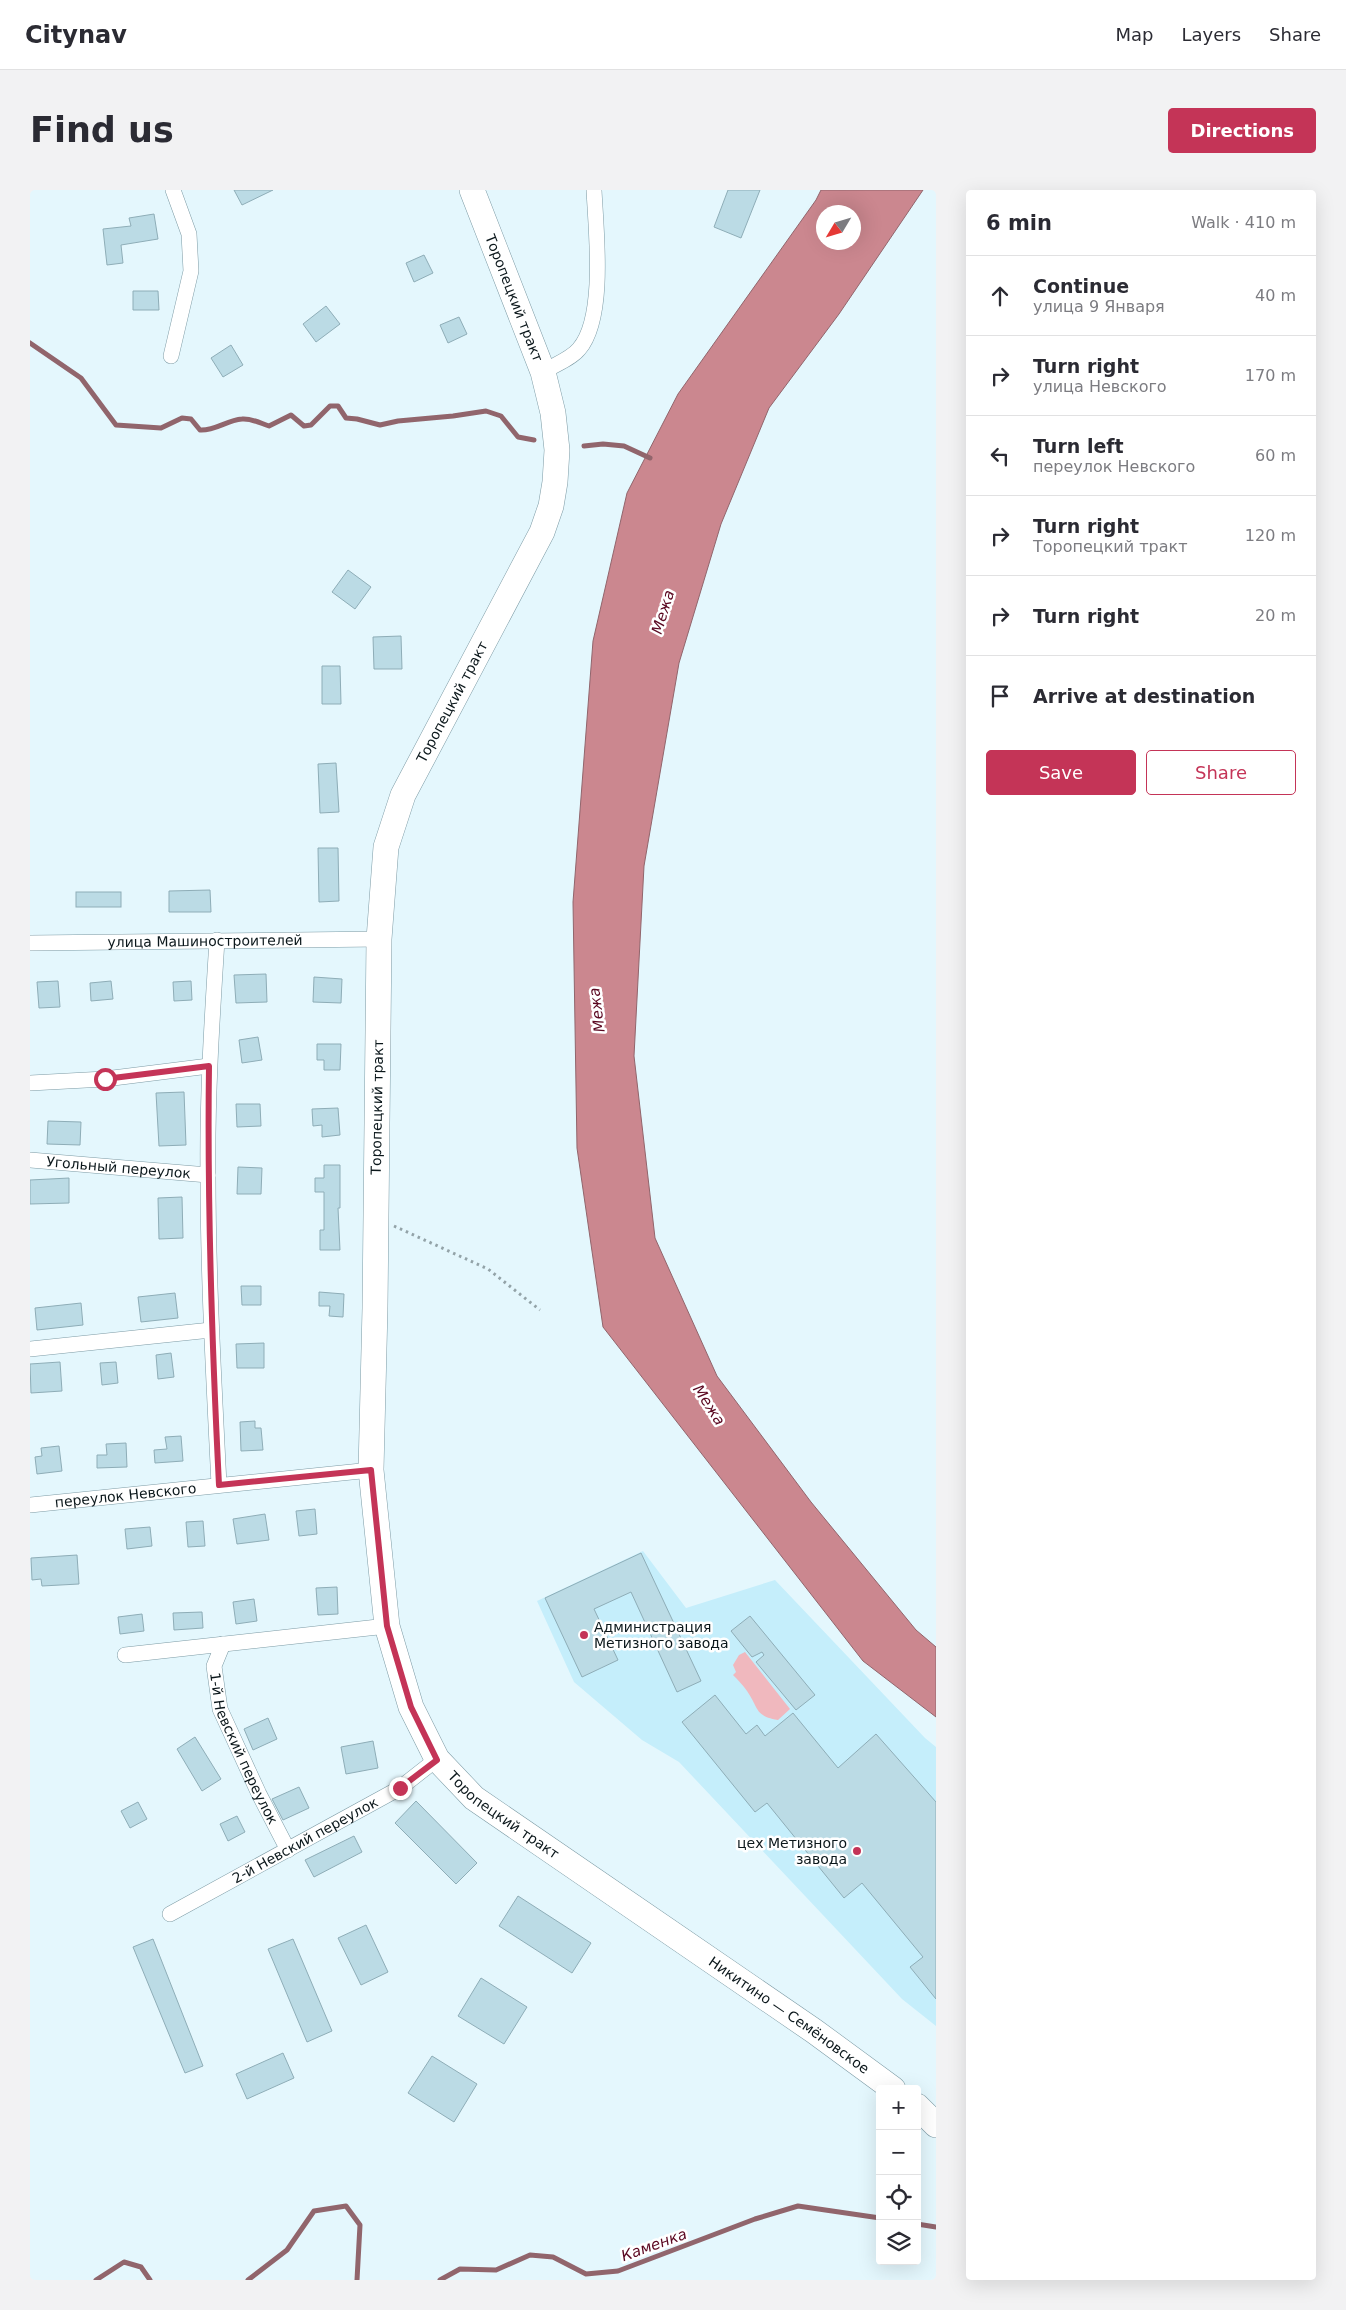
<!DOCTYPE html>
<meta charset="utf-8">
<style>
body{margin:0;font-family:"DejaVu Sans",sans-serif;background:#f2f2f3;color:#2b2b33}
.controls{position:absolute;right:15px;bottom:15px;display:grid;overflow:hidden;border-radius:5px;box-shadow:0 5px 20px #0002}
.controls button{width:45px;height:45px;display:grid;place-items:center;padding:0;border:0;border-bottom:1px solid #e1e1e2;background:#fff;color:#2b2b33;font:25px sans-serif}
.compass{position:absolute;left:786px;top:15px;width:45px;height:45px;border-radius:50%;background:#fff;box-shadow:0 5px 20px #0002;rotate:232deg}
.stop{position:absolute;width:15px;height:15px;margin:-11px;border:4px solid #c43457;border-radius:50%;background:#fff}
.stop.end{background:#c43457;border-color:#fff;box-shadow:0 1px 5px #0008}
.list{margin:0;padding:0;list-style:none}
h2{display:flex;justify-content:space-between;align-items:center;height:65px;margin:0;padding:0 20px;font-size:21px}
h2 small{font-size:16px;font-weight:400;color:#7c7c81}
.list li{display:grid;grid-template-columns:32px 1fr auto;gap:15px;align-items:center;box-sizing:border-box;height:80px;padding:0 20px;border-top:1px solid #e1e1e2}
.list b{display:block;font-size:19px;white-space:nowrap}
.list p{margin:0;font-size:16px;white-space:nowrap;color:#7c7c81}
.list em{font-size:16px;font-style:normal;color:#7c7c81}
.actions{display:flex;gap:10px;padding:15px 20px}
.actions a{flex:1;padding:11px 0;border:1px solid #c43457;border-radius:5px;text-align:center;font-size:18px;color:#c43457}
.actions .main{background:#c43457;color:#fff}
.icon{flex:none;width:28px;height:28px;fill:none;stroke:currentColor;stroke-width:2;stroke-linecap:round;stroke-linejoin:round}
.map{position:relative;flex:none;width:906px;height:2090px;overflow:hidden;border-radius:5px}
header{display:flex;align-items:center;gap:30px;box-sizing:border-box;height:70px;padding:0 25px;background:#fff;border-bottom:1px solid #e1e1e2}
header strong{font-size:24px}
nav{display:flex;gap:28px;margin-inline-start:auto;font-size:18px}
.intro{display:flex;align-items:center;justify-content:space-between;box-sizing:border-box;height:120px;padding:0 30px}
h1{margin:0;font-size:35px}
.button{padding:12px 22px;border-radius:5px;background:#c43457;color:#fff;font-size:18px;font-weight:700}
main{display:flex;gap:30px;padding:0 30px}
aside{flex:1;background:#fff;border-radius:5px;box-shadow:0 5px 20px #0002}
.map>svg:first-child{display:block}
.built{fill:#c5eefb}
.green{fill:#f0b8be}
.water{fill:#cb878f;stroke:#91656c;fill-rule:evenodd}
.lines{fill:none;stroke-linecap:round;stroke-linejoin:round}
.stream{stroke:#91656c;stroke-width:5}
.building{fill:#bbdbe5;stroke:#8eadb7}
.minor-casing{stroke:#7d9ba5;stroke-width:16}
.primary-casing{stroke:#7d9ba5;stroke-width:26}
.path{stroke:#93a3a8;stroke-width:3;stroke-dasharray:2.5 4;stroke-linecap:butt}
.minor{stroke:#fff;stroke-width:15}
.primary{stroke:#fff;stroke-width:25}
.route{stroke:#c43457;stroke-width:6}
.poi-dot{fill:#c43457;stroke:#fff;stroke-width:2}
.labels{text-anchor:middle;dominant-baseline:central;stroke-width:5;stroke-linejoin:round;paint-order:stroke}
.street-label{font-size:14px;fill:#0b171b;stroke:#fff}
.poi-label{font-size:14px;fill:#0b171b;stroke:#fff;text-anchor:start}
.water-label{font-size:15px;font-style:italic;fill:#5a0720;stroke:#fff}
</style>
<header>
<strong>Citynav</strong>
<nav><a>Map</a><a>Layers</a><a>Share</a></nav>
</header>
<div class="intro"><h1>Find us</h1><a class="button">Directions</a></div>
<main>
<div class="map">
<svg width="906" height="2090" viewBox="0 0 906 2090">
<rect width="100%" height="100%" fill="#e4f7fd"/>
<polygon class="built" points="613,1361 656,1418 745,1390 895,1548 906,1557 906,1836 872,1809 649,1572 612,1550 544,1492 507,1411"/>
<path class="green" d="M715,1462L760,1519L748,1530C724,1526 729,1518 717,1501C713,1495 708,1490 703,1485L706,1482L703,1475L709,1465Z"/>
<path class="water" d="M791,0H893L809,124L739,218L691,334L649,473L614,676L604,866L625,1048L687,1186L781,1312L886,1440L906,1457V1527L833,1471L573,1137L547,958L543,712L563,451L597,303L648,204L786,10ZM794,22H824V52H794Z"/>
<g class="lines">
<g class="stream">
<path d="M0,153L51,188L86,235L131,238L152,228L161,229L170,240C185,241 197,230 212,229C221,228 230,233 239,236L261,225L274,236L281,235L300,216H308L316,228L327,229L350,235L368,231L423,226L456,221L471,226L488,247L504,250"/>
<polyline points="554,256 573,254 594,256 620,268"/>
<polyline points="887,2034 906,2037"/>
<polyline points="66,2090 94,2072 111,2077 120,2090"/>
<polyline points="218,2090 257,2060 284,2021 316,2016 330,2035 327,2090"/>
<polyline points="410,2090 430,2079 466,2080 500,2065 523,2067 556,2084 588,2081 725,2029 768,2016 850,2028"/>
</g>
</g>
<g class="building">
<polygon points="204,0 243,0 212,15"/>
<polygon points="698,0 730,0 711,48 684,37"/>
<polygon points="124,24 128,49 91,55 93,73 77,75 73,39 101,36 99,28"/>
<polygon points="394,65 403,83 384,92 376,73"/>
<polygon points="103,101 128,101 129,120 103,120"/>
<polygon points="296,116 310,134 286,152 273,134"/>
<polygon points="429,127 437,144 418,153 410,135"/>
<polygon points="201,155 213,175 193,187 181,168"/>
<polygon points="318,380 341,397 325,419 302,402"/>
<polygon points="371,446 372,479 344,479 343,447"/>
<polygon points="292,476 310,476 311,514 292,514"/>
<polygon points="306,573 309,622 290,623 288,574"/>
<polygon points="288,658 308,658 309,711 289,712"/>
<polygon points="180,700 181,722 139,722 139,701"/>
<rect x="46" y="702" width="45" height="15"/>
<polygon points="236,784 237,812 206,813 204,785"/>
<polygon points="284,787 312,789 311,813 283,812"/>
<polygon points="28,791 30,817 9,818 7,792"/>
<polygon points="81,791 83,809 61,811 60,793"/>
<polygon points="161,791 162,810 144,811 143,792"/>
<polygon points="228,847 232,870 212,873 209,850"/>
<polygon points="287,854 311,854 310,880 294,880 294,870 287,870"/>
<polygon points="154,902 156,955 129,956 126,903"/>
<polygon points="206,914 230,914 231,936 207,937"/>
<polygon points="308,918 310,945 292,947 292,935 283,936 282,919"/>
<polygon points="18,931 51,932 50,955 17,954"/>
<polygon points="294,975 310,975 310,1018 308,1018 310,1060 290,1060 290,1040 294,1040 294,1002 285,1002 285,988 294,988"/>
<polygon points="208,977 232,978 231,1004 207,1004"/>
<polygon points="39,988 39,1013 0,1014 0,990"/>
<polygon points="152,1007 153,1048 129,1049 128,1008"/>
<polygon points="211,1096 231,1096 231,1115 212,1115"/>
<polygon points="289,1102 314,1104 313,1127 299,1126 300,1116 289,1116"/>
<polygon points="145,1103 148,1128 111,1132 108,1107"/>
<polygon points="51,1113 53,1135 7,1140 5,1118"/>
<polygon points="234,1153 234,1178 207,1178 206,1154"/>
<polygon points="141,1163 144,1187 128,1189 126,1165"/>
<polygon points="30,1172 32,1201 1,1203 0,1174"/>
<polygon points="86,1172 88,1193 72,1195 70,1173"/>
<polygon points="225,1231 225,1238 231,1238 233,1260 211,1261 210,1232"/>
<polygon points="151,1246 153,1271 125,1273 124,1260 137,1259 135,1247"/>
<polygon points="96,1253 97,1277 67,1278 67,1265 77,1265 76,1254"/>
<polygon points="29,1256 32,1281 7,1284 5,1267 12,1266 11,1258"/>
<polygon points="285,1319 287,1344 269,1346 266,1321"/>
<polygon points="235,1324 239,1350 207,1354 203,1329"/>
<polygon points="173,1331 175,1356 158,1357 156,1332"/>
<polygon points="120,1337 122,1356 97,1359 95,1339"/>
<polygon points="611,1363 671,1491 647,1502 601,1402 564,1419 588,1470 552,1487 515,1408"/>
<polygon points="47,1365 49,1394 12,1396 11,1389 2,1390 1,1368"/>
<polygon points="307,1397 308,1424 288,1425 286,1398"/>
<polygon points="224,1409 227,1431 206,1434 203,1412"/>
<polygon points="172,1422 173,1438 144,1440 143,1423"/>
<polygon points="112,1424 114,1441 90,1444 88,1427"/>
<polygon points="720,1426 785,1505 766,1520 726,1472 734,1465 732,1462 722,1467 701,1441"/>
<polygon points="685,1505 716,1544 727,1535 735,1546 763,1523 808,1578 846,1544 906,1612 906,1809 880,1777 893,1767 832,1693 814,1708 737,1613 725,1622 652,1532"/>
<polygon points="238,1528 247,1549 223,1560 214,1539"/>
<polygon points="165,1547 191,1589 172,1601 147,1559"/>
<polygon points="343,1551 348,1578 316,1584 311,1557"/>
<polygon points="269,1597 279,1618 253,1630 242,1609"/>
<polygon points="386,1611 447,1673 426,1694 365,1633"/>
<polygon points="108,1612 117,1629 100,1638 91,1621"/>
<polygon points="207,1626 215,1642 198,1651 190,1634"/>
<polygon points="324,1646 332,1662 284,1687 275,1670"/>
<polygon points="488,1706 561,1753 542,1783 469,1736"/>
<polygon points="336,1735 358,1782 331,1795 308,1748"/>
<polygon points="123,1749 173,1876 155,1883 103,1757"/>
<polygon points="263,1749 302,1841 277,1852 238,1759"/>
<polygon points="451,1788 497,1817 474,1854 428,1826"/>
<polygon points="253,1863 264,1888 217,1909 206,1884"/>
<polygon points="402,1866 447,1894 424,1932 378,1903"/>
</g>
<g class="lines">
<g class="minor-casing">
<g id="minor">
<polyline points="141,166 161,81 159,44 143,0"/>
<path d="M513,182C524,175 541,169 549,159C576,128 566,41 564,0"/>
<path d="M187,750C182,829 177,907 178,985C178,1088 184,1192 189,1295"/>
<path id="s1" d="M0,753L349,749"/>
<polyline points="0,893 75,889 179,876"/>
<path id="s2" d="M0,970L178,985"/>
<polyline points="0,1159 181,1140"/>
<path id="s3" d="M0,1315L341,1280"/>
<path id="s4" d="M193,1454L184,1476L190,1519L229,1604L258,1660"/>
<polyline points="95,1465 357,1436"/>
<path id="s5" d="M140,1724L370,1598L407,1569"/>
</g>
</g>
<g class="primary-casing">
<g id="primary">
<path id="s6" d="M442,0L513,182L523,223L527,260L525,292L521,316L512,342L373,605L356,657L349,749L345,1118L341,1280L357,1436L381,1517L407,1569L444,1608L784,1841L863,1899"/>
<polyline points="887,1916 906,1935"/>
</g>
</g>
<polyline class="path" points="364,1036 458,1079 510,1120"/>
<use href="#minor" class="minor"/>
<use href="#primary" class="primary"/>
</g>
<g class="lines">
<path class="route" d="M75,889L179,876C177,1016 182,1156 189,1295L341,1280L357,1436L381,1517L407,1570L370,1598"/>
</g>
<g class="poi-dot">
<circle cx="554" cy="1445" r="5"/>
<circle cx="827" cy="1661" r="5"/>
</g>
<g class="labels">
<g class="street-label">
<text stroke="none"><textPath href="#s6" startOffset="116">Торопецкий тракт</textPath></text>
<text transform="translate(422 512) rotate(-62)">Торопецкий тракт</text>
<text stroke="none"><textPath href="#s1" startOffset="175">улица Машиностроителей</textPath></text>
<text transform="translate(347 917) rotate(-89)">Торопецкий тракт</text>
<text stroke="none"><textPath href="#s2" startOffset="89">Угольный переулок</textPath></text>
<text stroke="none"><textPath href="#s3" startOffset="96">переулок Невского</textPath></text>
<text stroke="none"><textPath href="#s4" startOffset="112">1-й Невский переулок</textPath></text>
<text stroke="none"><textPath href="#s6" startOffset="1721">Торопецкий тракт</textPath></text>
<text stroke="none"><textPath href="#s5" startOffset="154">2-й Невский переулок</textPath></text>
<text stroke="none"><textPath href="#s6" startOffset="2070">Никитино — Семёновское</textPath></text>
</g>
<g class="poi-label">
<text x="564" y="1437">Администрация<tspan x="564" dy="16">Метизного завода</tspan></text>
<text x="817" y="1653" text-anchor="end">цех Метизного<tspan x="817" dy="16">завода</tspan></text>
</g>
<g class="water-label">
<text transform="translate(633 422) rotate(-73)">Межа</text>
<text transform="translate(567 820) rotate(-97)">Межа</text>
<text transform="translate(679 1215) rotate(57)">Межа</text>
<text transform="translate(624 2055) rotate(-20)">Каменка</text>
</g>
</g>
</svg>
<div class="controls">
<button>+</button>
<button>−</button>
<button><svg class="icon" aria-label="locate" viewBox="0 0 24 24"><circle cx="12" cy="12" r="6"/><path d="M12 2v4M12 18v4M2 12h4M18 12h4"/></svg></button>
<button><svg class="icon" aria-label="layers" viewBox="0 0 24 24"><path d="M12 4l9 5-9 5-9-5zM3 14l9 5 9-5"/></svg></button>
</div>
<svg class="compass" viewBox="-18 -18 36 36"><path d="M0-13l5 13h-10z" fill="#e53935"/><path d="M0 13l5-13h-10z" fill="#7c7c81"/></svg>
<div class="stop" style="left:75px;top:889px"></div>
<div class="stop end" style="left:370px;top:1598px"></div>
</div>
<aside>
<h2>6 min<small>Walk · 410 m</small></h2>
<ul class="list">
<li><svg class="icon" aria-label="ahead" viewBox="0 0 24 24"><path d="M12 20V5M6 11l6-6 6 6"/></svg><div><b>Continue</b><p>улица 9 Января</p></div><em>40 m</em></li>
<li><svg class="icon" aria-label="right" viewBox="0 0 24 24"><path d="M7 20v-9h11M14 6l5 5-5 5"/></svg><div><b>Turn right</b><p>улица Невского</p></div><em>170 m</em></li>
<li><svg class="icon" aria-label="left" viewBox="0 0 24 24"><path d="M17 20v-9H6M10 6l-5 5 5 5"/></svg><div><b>Turn left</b><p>переулок Невского</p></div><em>60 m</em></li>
<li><svg class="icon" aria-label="right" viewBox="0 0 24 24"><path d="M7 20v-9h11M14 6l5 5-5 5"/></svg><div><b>Turn right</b><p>Торопецкий тракт</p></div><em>120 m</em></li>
<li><svg class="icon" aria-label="right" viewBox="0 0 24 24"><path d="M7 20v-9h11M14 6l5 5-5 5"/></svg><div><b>Turn right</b></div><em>20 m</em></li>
<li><svg class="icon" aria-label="arrive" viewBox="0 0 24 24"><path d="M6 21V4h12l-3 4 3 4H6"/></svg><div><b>Arrive at destination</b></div></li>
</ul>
<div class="actions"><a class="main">Save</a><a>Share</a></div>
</aside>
</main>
